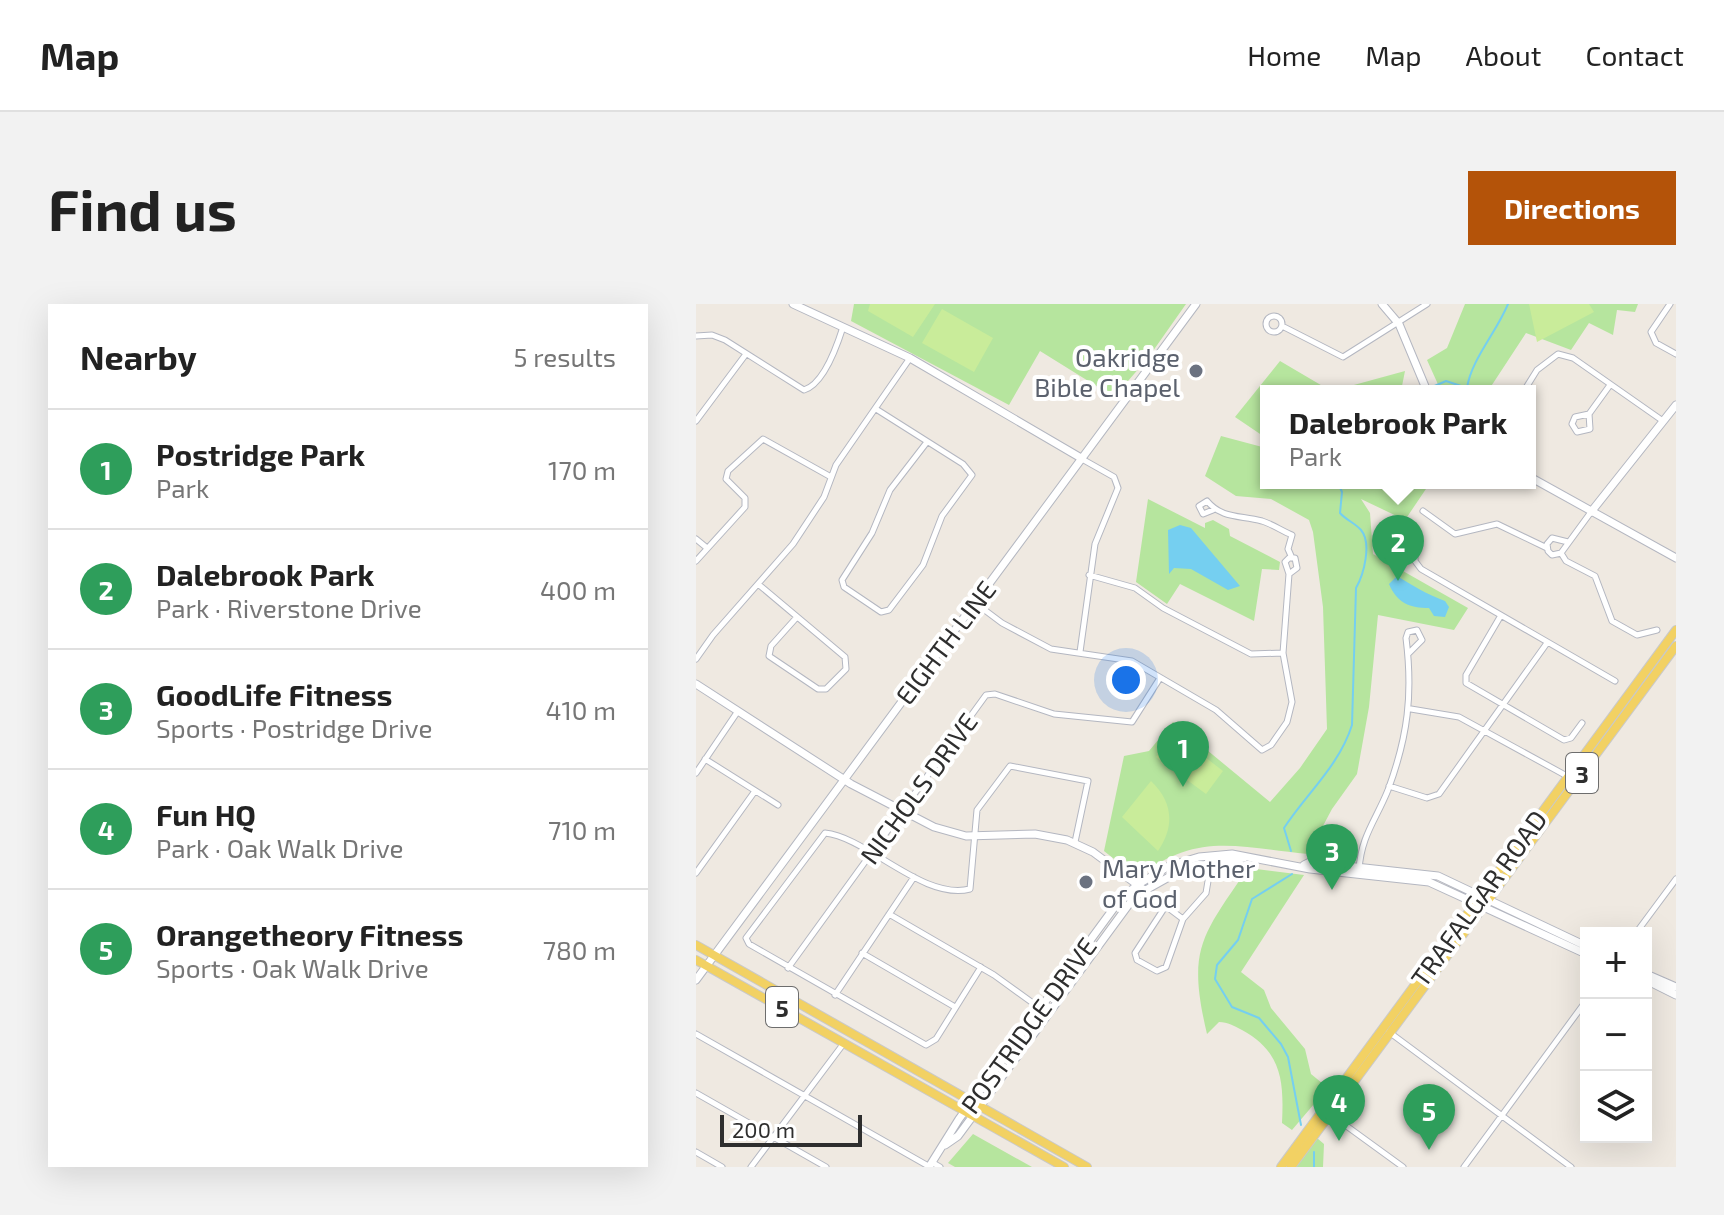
<!DOCTYPE html>
<meta charset="utf-8">
<style>
:root{--surface:#fff;--page:#f2f2f2;--text:#222;--muted:#767676;--line:#e0e0e0;--accent:#b45309}
body{margin:0;font-family:"Exo 2",sans-serif;background:var(--page);color:var(--text)}
.controls{position:absolute;right:24px;bottom:24px;display:grid;overflow:hidden;border-radius:0px;box-shadow:0 8px 32px #0002}
.controls button{width:72px;height:72px;display:grid;place-items:center;padding:0;border:0;border-bottom:2px solid var(--line);background:var(--surface);color:var(--text);font:40px sans-serif}
.scale{position:absolute;left:24px;bottom:20px;width:142px;box-sizing:border-box;padding-left:8px;border:4px solid #2e2e2e;border-top:0;font-size:22px;line-height:28px;white-space:nowrap;color:#2e2e2e;-webkit-text-stroke:6px #fff;paint-order:stroke}
.you{position:absolute;left:430px;top:376px;width:28px;height:28px;margin:-20px;border:6px solid #fff;border-radius:50%;background:#1a73e8;box-shadow:0 0 0 12px #1a73e833}
.badge{display:grid;place-items:center;width:52px;height:52px;border-radius:50%;background:var(--accent);color:#fff;font-size:26px;font-weight:700}
.pin{position:absolute;translate:-50% -66px;filter:drop-shadow(0 2px 4px #0008)}
.pin::after{content:'';position:absolute;top:42px;width:28px;height:24px;background:inherit;clip-path:polygon(0 0,100% 0,50% 100%)}
.popup{position:absolute;left:564px;top:81px;width:276px;height:104px;box-sizing:border-box;display:grid;place-content:center;border-radius:0px;background:var(--surface);filter:drop-shadow(0 2px 6px #0005);font-size:26px;white-space:nowrap;color:var(--muted)}
.popup b{font-size:30px;color:var(--text)}
.popup::after{content:'';position:absolute;left:50%;top:100%;margin-left:-16px;border:16px solid transparent;border-top-color:var(--surface)}
.list{margin:0;padding:0;list-style:none}
h2{display:flex;justify-content:space-between;align-items:center;height:104px;margin:0;padding:0 32px;font-size:34px}
h2 small{font-size:26px;font-weight:400;color:var(--muted)}
.list li{display:grid;grid-template-columns:52px 1fr auto;gap:24px;align-items:center;box-sizing:border-box;height:120px;padding:0 32px;border-top:2px solid var(--line)}
.list b{display:block;font-size:30px;white-space:nowrap}
.list p{margin:0;font-size:26px;white-space:nowrap;color:var(--muted)}
.list em{font-size:26px;font-style:normal;color:var(--muted)}
.icon{flex:none;width:44px;height:44px;fill:none;stroke:currentColor;stroke-width:2;stroke-linecap:round;stroke-linejoin:round}
.map{position:relative;flex:none;width:980px;height:863px;overflow:hidden;border-radius:0px}
header{display:flex;align-items:center;gap:48px;box-sizing:border-box;height:112px;padding:0 40px;background:var(--surface);border-bottom:2px solid var(--line)}
header strong{font-size:38px}
nav{display:flex;gap:44px;margin-inline-start:auto;font-size:28px}
.intro{display:flex;align-items:center;justify-content:space-between;box-sizing:border-box;height:192px;padding:0 48px}
h1{margin:0;font-size:56px}
.button{padding:20px 36px;border-radius:0px;background:var(--accent);color:#fff;font-size:28px;font-weight:700}
main{display:flex;gap:48px;padding:0 48px}
aside{flex:1;background:var(--surface);border-radius:0px;box-shadow:0 8px 32px #0002}
.map>svg:first-child{display:block}
.green{fill:#b6e59e}
.pitch{fill:#c9ec9a}
.water{fill:#75cff0}
.lines{fill:none;stroke-linecap:round;stroke-linejoin:round}
.stream{stroke:#75cff0;stroke-width:2}
.street-casing{stroke:#b4b7c1;stroke-width:7}
.secondary-casing{stroke:#b4b7c1;stroke-width:9}
.primary-casing{stroke:#c9c9c9;stroke-width:10}
.street{stroke:#fff;stroke-width:5}
.secondary{stroke:#fff;stroke-width:7}
.primary{stroke:#f2d163;stroke-width:8}
.worship-dot{fill:#6b7280;stroke:#fff;stroke-width:3}
.labels{text-anchor:middle;dominant-baseline:central;stroke-width:8;stroke-linejoin:round;paint-order:stroke}
.shield{fill:#fff;stroke:#6d6d6d;stroke-width:2}
.shield-label{font-size:24px;font-weight:bold;fill:#2e2e2e}
.worship-label{font-size:26px;fill:#5b616d;stroke:#fff;text-anchor:end}
.street-label{font-size:26px;fill:#2e2e2e;stroke:#fff}
</style>
<header>
<strong>Map</strong>
<nav><a>Home</a><a>Map</a><a>About</a><a>Contact</a></nav>
</header>
<div class="intro"><h1>Find us</h1><a class="button">Directions</a></div>
<main>
<aside>
<h2>Nearby<small>5 results</small></h2>
<ul class="list">
<li><span class="badge" style="background:#2e9e5b">1</span><div><b>Postridge Park</b><p>Park</p></div><em>170 m</em></li>
<li><span class="badge" style="background:#2e9e5b">2</span><div><b>Dalebrook Park</b><p>Park · Riverstone Drive</p></div><em>400 m</em></li>
<li><span class="badge" style="background:#2e9e5b">3</span><div><b>GoodLife Fitness</b><p>Sports · Postridge Drive</p></div><em>410 m</em></li>
<li><span class="badge" style="background:#2e9e5b">4</span><div><b>Fun HQ</b><p>Park · Oak Walk Drive</p></div><em>710 m</em></li>
<li><span class="badge" style="background:#2e9e5b">5</span><div><b>Orangetheory Fitness</b><p>Sports · Oak Walk Drive</p></div><em>780 m</em></li>
</ul>
</aside>
<div class="map">
<svg width="980" height="863" viewBox="0 0 980 863">
<rect width="100%" height="100%" fill="#efe9e1"/>
<path class="green" d="M158 0H490L452 54 418 93 344 47 313 101 155 17Z
M769 0H942L939 8 921 6 917 31 893 19 875 46 830 29 792 87H745L731 56 751 44Z
M584 57 635 87H570V134L539 113Z
M709 67 705 87H636Z
M525 132 570 144V179H734L709 216 665 195 674 209 677 250 772 304 758 326 682 311 673 403 661 470 636 505 612 550C544 544 500 526 442 574L408 547 428 452 453 447 477 418 574 498 604 464 631 425 627 303 617 228 613 216 575 195 540 192 509 172Z
M452 195 509 224V219L517 216 533 225 534 232 584 258 583 266 566 265 558 317 484 280 471 300 440 278Z
M552 564 608 571 545 668 568 686 575 704 609 745 615 770 626 779 624 793 596 826 586 819C588 777 586 748 546 726 538 722 532 718 523 718L511 730C491 645 505 633 552 564Z
M277 830 336 863H259L252 859Z
M621 834 628 840 627 863H600Z"/>
<path class="pitch" d="M174 0H239L217 33 172 7Z
M833 0H893L898 8 841 38Z
M246 5 297 34 278 68 226 39Z
M478 429 527 467 510 490 460 453Z
M455 477C477 498 479 522 462 547L426 513Z"/>
<path class="water" d="M484 221 495 224 544 282 532 286 495 265 478 264 473 270 472 226Z
M701 272C718 282 730 290 749 297L753 303 749 313 738 312 733 304C714 304 701 299 693 280Z"/>
<g class="lines">
<path class="stream" d="M734 84 750 77 771 84C775 56 800 29 812 0
M595 547 588 524C611 489 643 462 656 421L660 284C668 270 676 239 665 226 659 219 650 216 644 209L646 188 642 179
M596 570 556 595 542 636 521 661 519 675 536 703 563 714 585 740 592 753 605 821
M618 848V863"/>
<defs>
<path id="street" d="M974 0 955 28 960 39 980 50
M570 20a8 8 0 1 1 16 0a8 8 0 1 1-16 0Z
M588 23 647 53 731 0
M0 32 16 31 29 36 108 86C128 80 141 42 147 23
M828 87 841 66 862 50 877 54 967 117
M180 105 267 160 276 171 246 212 227 261 193 306 185 308 148 283 146 276 176 229 194 186 231 138
M893 110 894 125 881 128 876 120 879 113 893 110 914 81
M0 117 50 50
M517 206 507 210 503 202 511 197C526 215 544 211 566 217 576 220 586 227 596 231L592 245 596 254
M727 207 759 230 801 220 851 244
M0 235 11 244
M872 238 856 234 851 240 852 247 856 251 865 249 895 208
M719 245V257L725 265 919 377
M865 249 870 257 899 272 916 317 941 331 961 326
M0 257 49 203V194L30 175 32 167 67 135 135 173
M393 271 439 284 467 304 555 350 587 349
M62 280 149 353 150 365 130 385H122L73 352 75 342 101 313
M278 298 306 319 355 345 436 357 520 406 566 446 575 441 591 418 596 398 587 349 593 270 589 258 593 254H599L601 264 593 270
M804 313 770 371V379L868 436 875 434 886 419
M384 348 399 240 422 184 418 173 386 155
M0 355 17 331 97 240 128 193 140 161 214 54
M715 405 763 413 880 477
M9 455 82 501
M0 469 42 407
M693 482 731 494 743 490 851 339
M663 566C665 532 680 516 692 486 712 432 717 390 710 334L712 328 721 326 726 336 712 350
M0 569 59 487
M447 585 487 615
M469 603 439 649 441 656 461 667 470 663 487 615 510 589 515 559
M193 610 298 671 352 710
M940 629 980 575
M166 649 259 703
M285 663 240 735 230 741 53 640 50 634 129 529C171 533 227 597 274 585L281 506 314 462 392 477 379 538
M92 664 290 391 299 390 358 410 436 418 464 374
M139 691 218 573
M693 728 875 863
M0 730 234 863
M0 789 130 863
M634 810 707 863
M0 848 26 863
M237 859 244 863
M55 863 148 739
M768 863 890 697"/>
<path id="secondary" d="M97 0 214 54 385 154
M686 0 703 20 731 87
M834 173 980 254
M895 208 980 101
M0 380 155 480 238 523 270 532 339 530 371 536 397 548 447 585
M608 561 614 558 742 572 890 642
M950 670 980 683
M0 676 500 0
M950 676 980 691
M320 754 439 592 489 564 548 554
M249 841 262 832 319 755
M233 863 263 815 423 597 441 581 473 562 503 553 536 550 614 565 733 578 890 650"/>
<path id="primary" d="M0 641 391 863
M0 656 368 863
M585 863 980 326
M595 863 980 342"/>
</defs>
<use href="#street" class="street-casing"/>
<use href="#secondary" class="secondary-casing"/>
<use href="#primary" class="primary-casing"/>
<use href="#street" class="street"/>
<use href="#secondary" class="secondary"/>
<use href="#primary" class="primary"/>
</g>
<g class="worship-dot">
<circle cx="500" cy="67" r="8"/>
<circle cx="390" cy="578" r="8"/>
</g>
<g class="labels">
<g class="shield">
<rect x="870" y="449" width="32" height="40" rx="6"/>
<rect x="70" y="683" width="32" height="40" rx="6"/>
</g>
<g class="shield-label">
<text x="886" y="469">3</text>
<text x="86" y="703">5</text>
</g>
<g class="worship-label">
<text x="484" y="52">Oakridge<tspan x="484" dy="30">Bible Chapel</tspan></text>
<text x="406" y="563" text-anchor="start">Mary Mother<tspan x="406" dy="30">of God</tspan></text>
</g>
<g class="street-label">
<text transform="translate(249 338) rotate(-53)">EIGHTH LINE</text>
<text transform="translate(222 484) rotate(-54)">NICHOLS DRIVE</text>
<text transform="translate(782 594) rotate(-54)">TRAFALGAR ROAD</text>
<text transform="translate(332 721) rotate(-54)">POSTRIDGE DRIVE</text>
</g>
</g>
</svg>
<div class="controls">
<button>+</button>
<button>−</button>
<button><svg class="icon" aria-label="layers" viewBox="0 0 24 24"><path d="M12 4l9 5-9 5-9-5zM3 14l9 5 9-5"/></svg></button>
</div>
<div class="scale">200 m</div>
<div class="you"></div>
<div class="pin badge" style="left:487px;top:483px;background:#2e9e5b">1</div>
<div class="pin badge" style="left:702px;top:277px;background:#2e9e5b">2</div>
<div class="popup"><b>Dalebrook Park</b>Park</div>
<div class="pin badge" style="left:636px;top:586px;background:#2e9e5b">3</div>
<div class="pin badge" style="left:643px;top:837px;background:#2e9e5b">4</div>
<div class="pin badge" style="left:733px;top:846px;background:#2e9e5b">5</div>
</div>
</main>
